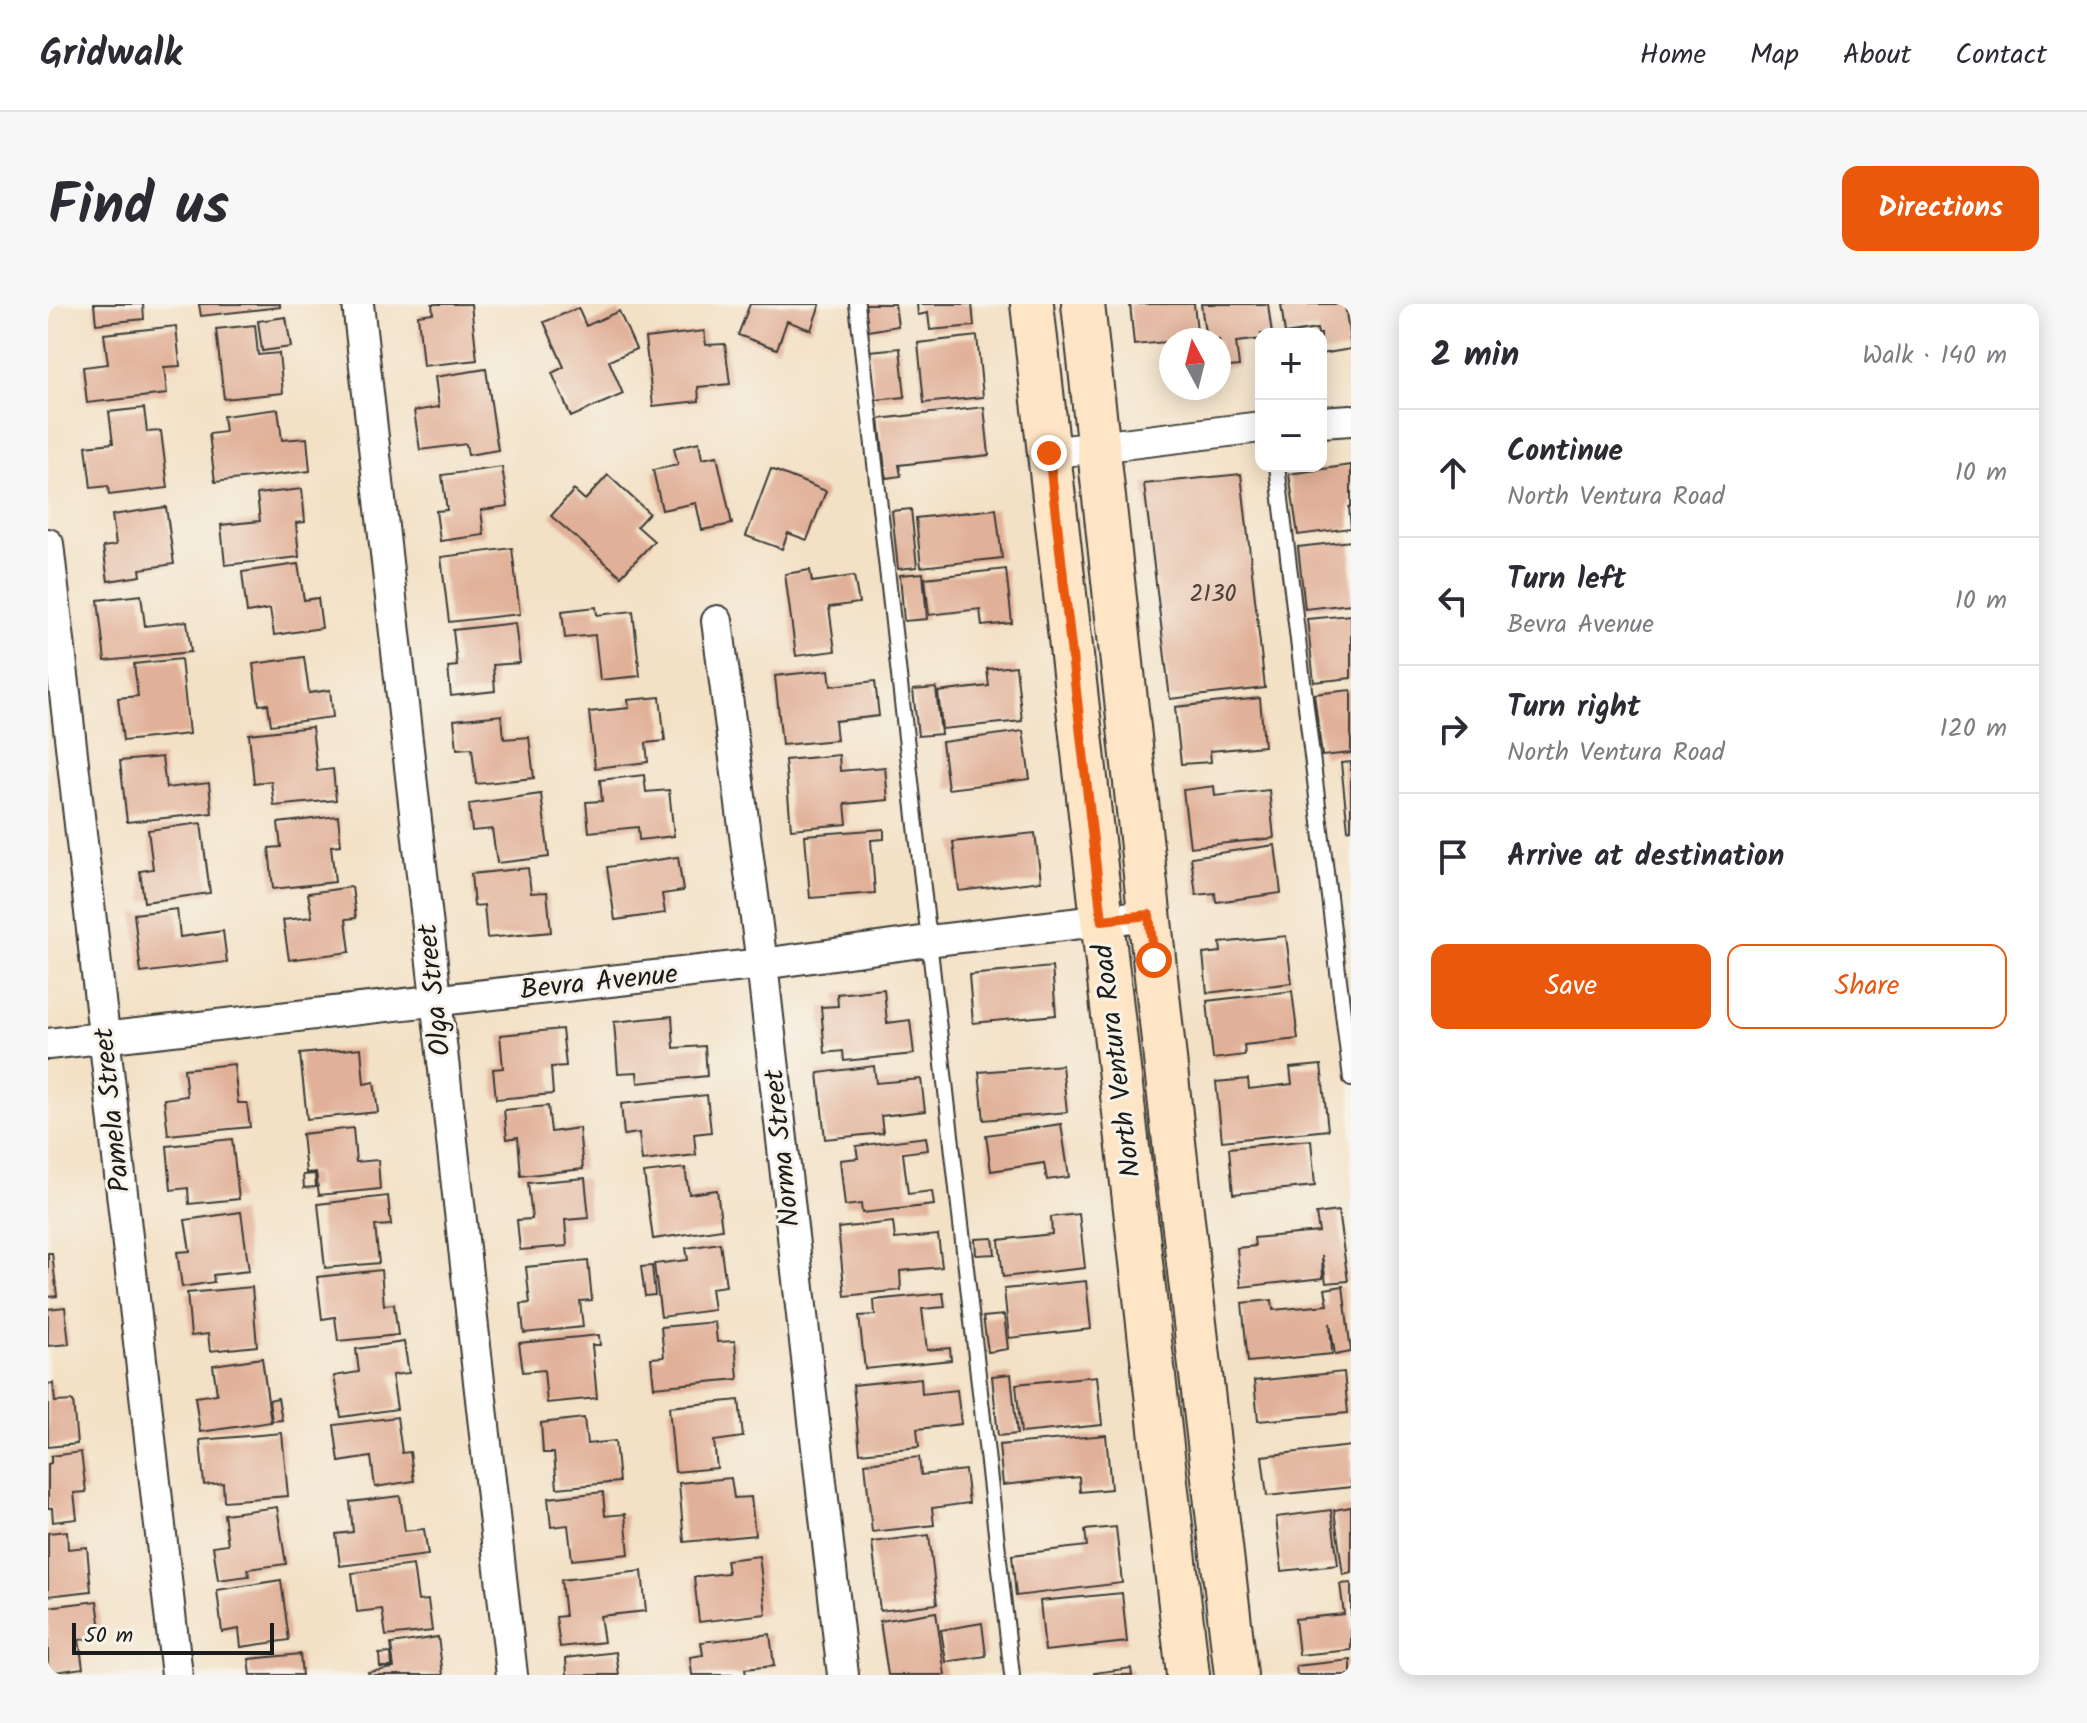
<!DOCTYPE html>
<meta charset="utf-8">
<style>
:root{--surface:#fff;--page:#f7f7f7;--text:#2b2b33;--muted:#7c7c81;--line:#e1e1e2;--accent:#ea580c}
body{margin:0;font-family:Kalam,sans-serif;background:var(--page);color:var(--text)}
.controls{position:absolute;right:24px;top:24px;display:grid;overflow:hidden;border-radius:16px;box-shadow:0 4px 20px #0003}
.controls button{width:72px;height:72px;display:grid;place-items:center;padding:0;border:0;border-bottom:2px solid var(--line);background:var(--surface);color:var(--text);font:40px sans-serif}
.compass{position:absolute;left:1111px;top:24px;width:72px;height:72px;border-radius:50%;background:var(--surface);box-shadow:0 4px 20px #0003;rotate:353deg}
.scale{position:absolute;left:24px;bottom:20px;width:202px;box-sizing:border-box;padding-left:8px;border:4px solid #1c1c1c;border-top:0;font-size:22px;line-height:28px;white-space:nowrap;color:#1c1c1c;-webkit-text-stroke:6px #f7f3e8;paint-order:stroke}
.stop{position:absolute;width:24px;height:24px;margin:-18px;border:6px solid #ea580c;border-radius:50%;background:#fff}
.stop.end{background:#ea580c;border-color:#fff;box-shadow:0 2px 8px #0008}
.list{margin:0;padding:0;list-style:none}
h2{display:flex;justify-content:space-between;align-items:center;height:104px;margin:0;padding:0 32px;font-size:34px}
h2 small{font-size:26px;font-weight:400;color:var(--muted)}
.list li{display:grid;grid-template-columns:52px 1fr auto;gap:24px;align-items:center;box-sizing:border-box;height:128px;padding:0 32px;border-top:2px solid var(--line)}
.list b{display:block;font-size:30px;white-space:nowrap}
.list p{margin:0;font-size:26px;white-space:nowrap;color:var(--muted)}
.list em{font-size:26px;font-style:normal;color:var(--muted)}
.actions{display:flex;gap:16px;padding:24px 32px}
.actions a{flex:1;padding:18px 0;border:2px solid var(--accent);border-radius:16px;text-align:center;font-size:28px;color:var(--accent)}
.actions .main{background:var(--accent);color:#fff}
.icon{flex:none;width:44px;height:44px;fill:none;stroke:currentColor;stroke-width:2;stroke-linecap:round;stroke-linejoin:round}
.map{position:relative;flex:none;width:1303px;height:1371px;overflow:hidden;border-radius:16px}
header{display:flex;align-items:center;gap:48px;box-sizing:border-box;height:112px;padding:0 40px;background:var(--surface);border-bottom:2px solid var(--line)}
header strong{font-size:38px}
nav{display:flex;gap:44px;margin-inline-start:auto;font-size:28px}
.intro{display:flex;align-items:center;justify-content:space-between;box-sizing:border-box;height:192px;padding:0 48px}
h1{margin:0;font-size:56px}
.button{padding:20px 36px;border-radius:16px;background:var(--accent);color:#fff;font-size:28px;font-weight:700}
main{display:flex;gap:48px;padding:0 48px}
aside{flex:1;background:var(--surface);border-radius:16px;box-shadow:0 4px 20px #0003}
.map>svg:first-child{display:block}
.building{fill:#e1b098}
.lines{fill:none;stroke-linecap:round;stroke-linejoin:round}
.lane-casing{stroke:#3c3a36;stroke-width:18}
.street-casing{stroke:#3c3a36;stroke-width:34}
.secondary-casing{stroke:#3c3a36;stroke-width:46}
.lane{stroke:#fff;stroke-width:14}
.street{stroke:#fff;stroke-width:30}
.secondary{stroke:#fee5c5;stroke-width:42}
.route{stroke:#ea580c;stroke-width:10}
.labels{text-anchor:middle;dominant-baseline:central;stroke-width:6;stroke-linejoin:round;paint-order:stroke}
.number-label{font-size:24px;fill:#4d413b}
.street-label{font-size:28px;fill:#1c1c1c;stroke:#f7f3e8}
</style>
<header>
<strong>Gridwalk</strong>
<nav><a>Home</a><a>Map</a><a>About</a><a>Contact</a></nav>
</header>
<div class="intro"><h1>Find us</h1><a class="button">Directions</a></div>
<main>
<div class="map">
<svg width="1303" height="1371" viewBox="0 0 1303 1371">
<rect width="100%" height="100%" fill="#f7f3e8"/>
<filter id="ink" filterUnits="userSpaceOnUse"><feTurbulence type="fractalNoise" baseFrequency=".0125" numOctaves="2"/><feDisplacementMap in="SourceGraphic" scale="16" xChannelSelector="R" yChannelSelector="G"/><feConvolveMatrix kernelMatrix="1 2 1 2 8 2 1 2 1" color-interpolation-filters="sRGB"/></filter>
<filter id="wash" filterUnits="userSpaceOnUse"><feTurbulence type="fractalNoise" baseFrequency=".006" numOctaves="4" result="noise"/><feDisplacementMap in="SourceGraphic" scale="32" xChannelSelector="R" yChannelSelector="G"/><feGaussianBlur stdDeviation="1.8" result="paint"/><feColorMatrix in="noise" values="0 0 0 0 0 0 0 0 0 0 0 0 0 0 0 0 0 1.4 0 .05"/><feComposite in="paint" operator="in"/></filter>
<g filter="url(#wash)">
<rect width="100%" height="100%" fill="#f3e1c6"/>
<g id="blocks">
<path class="building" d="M46 0H95L96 15 48 20Z
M151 0H232V3L153 12Z
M384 0H423L429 56 375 62 370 11 385 9Z
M702 0H772L763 26 739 17 729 45 690 31Z
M817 0H847L850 22 820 27Z
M869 0H924L926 22 882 26 880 9 870 11Z
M1082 0H1146L1150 36H1123V66H1121L1118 38 1086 41Z
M1153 0H1220L1224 30H1213V35L1188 38 1191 62 1171 64V36H1158Z
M1233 0H1297L1303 45 1273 50V30H1270L1269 25 1237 30Z
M530 4 538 22 571 7 588 45 561 57 575 90 523 113 504 69 516 63 496 18Z
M238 13 243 43 214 47 210 17Z
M207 21 210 51 231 49 235 89 176 95 168 25Z
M128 22 132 62 116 63 119 90 39 99 35 63 60 60 56 30Z
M656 27 658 41 677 40 682 80 650 83 651 97 605 102 597 34Z
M929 32 935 93 876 99 870 39Z
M852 44 857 93 827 96 822 47Z
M438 65 450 146 420 151 418 140 372 146 366 107 391 103 387 73Z
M936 103 941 151 851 161 853 172 838 174 831 115Z
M96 104 99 128 113 127 120 184 61 191 60 182 43 184 38 142 65 139 61 108Z
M230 105 234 136 259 134 262 167 167 178 161 130 177 128 175 112Z
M651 138 654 155 669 152 684 220 654 226 648 199 614 206 605 166 630 161 626 144Z
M1303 161V202L1301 203 1303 224 1250 231 1241 170Z
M454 163 460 202 433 206 436 231 392 237 388 207 399 206 394 171Z
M723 165 778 187 759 236 740 229 734 245 698 232Z
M1193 170 1217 384 1122 395 1096 180Z
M560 171 601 209 589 222 606 237 573 272 503 212 526 186 537 196Z
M254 185 257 218 248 219 251 253 177 261 173 221 212 217 209 190Z
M118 203 126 260 92 265 93 272 60 277 55 243 68 241 64 211Z
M863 205 869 263 850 265 844 207Z
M948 205 954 254 873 263 868 214Z
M1303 237V300L1257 305 1250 243Z
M464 244 472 310 401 318 393 253Z
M250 260 256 296 270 294 274 324 226 331 222 305 199 309 194 268Z
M958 265 964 319 934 322 932 305 881 311 877 274Z
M762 266 764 278 806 272 811 299 781 303 787 347 748 352 737 270Z
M875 269 879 315 856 317 852 271Z
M93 291 97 322 139 317 143 348 57 357 50 296Z
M548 303 549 311 585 307 592 372 552 376 547 331 517 334 514 307Z
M1303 311V374L1266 378 1259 315Z
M467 319 472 359 445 361 447 387 403 392 400 363 409 362 405 326Z
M256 353 261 389 282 386 285 413 223 421 220 400 211 401 205 360Z
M133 355 141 430 75 437 70 394 90 392 86 360Z
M968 362 974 417 894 425 890 388 941 382 939 365Z
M781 366 783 382 827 377 831 412 787 417 789 436 734 441 727 372Z
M888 384 893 430 870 432 865 386Z
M1303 386V449L1274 452 1266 390Z
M612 393 617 437 598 439 600 458 547 464 541 408 581 404 580 396Z
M1212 394 1216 442 1162 447 1163 458 1133 460 1127 403Z
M454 411 456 435 481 433 486 474 428 480 424 444 409 445 406 416Z
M264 423 269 467 285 465 288 496 226 502 223 477 206 479 201 430Z
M975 427 982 475 900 485 894 438Z
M791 451 792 467 837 463 840 496 797 500 799 520 743 525 737 456Z
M114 453 118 484 161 479 164 509 79 518 72 457Z
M1303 458V525L1300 526 1293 459Z
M596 471 598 488 621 486 626 532 591 536 590 523 541 528 538 498 554 497 552 476Z
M1166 482 1167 492 1221 486 1226 534 1142 543 1135 486Z
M493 490 501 553 449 559 444 525 424 527 421 500Z
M290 512 293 541 283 542 287 578 225 585 221 544 233 543 230 519Z
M153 519 162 589 96 598 92 567 105 565 100 526Z
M836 525V535L823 536 827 589 762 594 757 531Z
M987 529 993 577 911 587 905 538Z
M1227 541 1233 589 1168 598 1167 589 1148 591 1143 553Z
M630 553 635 587 614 590 617 609 567 616 559 563Z
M480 564 483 589 499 588 503 628 439 634 436 601 426 602 423 570Z
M304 583 308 614 298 615 302 648 241 656 235 616 264 613 260 589Z
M129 605 132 633 175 627 179 658 93 669 86 610Z
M1238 632 1244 679 1159 689 1155 650 1173 648 1172 639Z
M1004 663 1008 711 925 719 921 671Z
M836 685 839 719 862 716 866 750 796 757 795 747 777 749 773 703 790 702 789 690Z
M1244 687 1250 735 1196 741 1197 751 1165 755 1159 697Z
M624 712 626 744 657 742 659 772 590 779 589 768 570 769 566 718Z
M514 725 518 762 503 763 505 790 448 795 445 765 455 764 452 731Z
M313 744 316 780 326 778 330 808 259 815 252 750Z
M186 760 190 799H199L202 823 120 831 116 795 139 792 136 765Z
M1014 761 1019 808 936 816 931 768Z
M1273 761 1280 826 1174 837 1168 778 1200 775 1201 785 1244 780 1242 764Z
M826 762 828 779 873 775 877 807 833 812 835 829 777 835 770 769Z
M659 791 663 828 646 830 648 851 594 857 591 829 576 831 573 800Z
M500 802 503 828 531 824 535 865 473 872 470 833 459 835 456 806Z
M1013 820 1021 873 999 876 996 859 943 867 938 831Z
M305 824 308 858 330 856 332 885 271 891 268 868 258 869 254 830Z
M878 833 880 846 855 849 860 890 884 887 886 901 814 909 813 900 797 902 792 856 810 854 808 842Z
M184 835 191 895 141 900 140 884 123 886 119 842Z
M1263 836 1267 882 1185 890 1181 844Z
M637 864 641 890 669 886 674 925 605 935 596 869Z
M267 870 268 883 256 884 255 871Z
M537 874 541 914 517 916 519 942 472 946 469 916 484 915 480 879Z
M340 892 343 921 327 922 331 959 277 964 270 900Z
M1290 907 1300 977 1278 979 1274 951 1275 974 1193 983 1189 944 1207 942 1206 934 1271 928 1268 910Z
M193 908 201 967 165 971 166 978 134 983 129 948 142 947 137 916Z
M1031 910 1037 964 955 973 951 936 1004 930 1003 913Z
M845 918 847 935 890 931 894 963 852 967 853 986 797 992 790 924Z
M945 934 947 950 928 951 927 935Z
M672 939 678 982 663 984 666 1006 613 1013 606 960 640 956 638 944Z
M0 949H4L9 992 0 993Z
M540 957 544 996 532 997 535 1023 476 1029 473 1000 482 999 478 963Z
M604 962 607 991 597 992 593 963Z
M333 966 336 1001 346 1000 350 1031 290 1037 287 1013 274 1015 269 973Z
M1038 977 1043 1025 961 1034 956 985Z
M1295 982 1303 1048 1287 1051 1282 1019 1284 1050 1200 1058 1194 999 1224 996 1225 1006 1280 1001 1277 985Z
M204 983 209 1042 162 1047 160 1030 143 1032 139 989Z
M895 989 897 1003 874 1005 879 1046 902 1044 903 1056 817 1065 811 1012 827 1011 826 996Z
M17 1003 21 1040 0 1042V1005Z
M956 1011 960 1045 940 1048 935 1013Z
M667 1018 669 1038 687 1037 690 1075 606 1083 603 1054 616 1053 613 1023Z
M551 1031 552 1041H544L549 1094 499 1099 496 1066 475 1068 471 1039Z
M356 1038 361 1069 344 1071 349 1105 293 1113 286 1072 311 1068 308 1045Z
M214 1054 223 1118 152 1128 147 1093 169 1090 165 1061Z
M1296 1068 1300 1109 1210 1117 1206 1077Z
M963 1070 969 1130 950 1132 944 1072Z
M1049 1072 1054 1121 973 1129 968 1080Z
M873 1074 874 1090 909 1086 913 1120 869 1125 871 1143 812 1149 805 1081Z
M5 1079 7 1098 25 1097 29 1140 0 1143V1080Z
M230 1094 234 1116 224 1117 221 1096Z
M691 1096 695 1133 666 1137 669 1164 627 1168 621 1103Z
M349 1113 354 1149 362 1148 366 1177 327 1183 323 1153 291 1158 286 1121Z
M536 1114 539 1140 567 1137 571 1178 509 1184 506 1149H495L493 1119Z
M234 1129 240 1192 176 1197 175 1179 156 1181 152 1136Z
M1058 1131 1063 1185 1032 1188 1031 1173 955 1181 951 1141Z
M1303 1142V1183L1219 1192 1214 1152Z
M33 1148 38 1188 26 1189 29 1215 5 1218 4 1204H0V1160L3 1159V1152Z
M871 1153 873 1171 917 1166 921 1199 884 1204 886 1221 824 1228 817 1159Z
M683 1174 686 1194 703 1193 707 1231 636 1238 631 1179Z
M555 1188 557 1212 577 1210 581 1250 524 1256 520 1221 503 1223 500 1194Z
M352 1192 357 1227 376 1225 380 1251 292 1262 288 1230 305 1228 302 1198Z
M229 1203 238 1260 200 1265 201 1272 170 1276 165 1242 180 1240 176 1210Z
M1303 1203V1269L1295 1271 1286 1206Z
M1283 1206 1290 1261 1234 1267 1228 1213Z
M1068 1223 1074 1279 968 1292 964 1251 1039 1242 1037 1226Z
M19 1227 20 1245 39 1243 43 1287 0 1292V1229Z
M881 1231 889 1300 832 1307 824 1238Z
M711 1252 718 1310 651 1318 646 1273 680 1269 678 1256Z
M365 1261 370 1297 380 1296 384 1327 338 1332 334 1305 309 1308 304 1269Z
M594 1267 598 1307 552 1312 556 1338 512 1343 508 1313 517 1312 513 1276Z
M233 1276 241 1336 193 1343 191 1325 174 1328 169 1286Z
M1303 1279V1346L1251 1351 1247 1315 1296 1310 1292 1280Z
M1074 1289 1079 1338 997 1347 992 1297Z
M49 1297 54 1332 31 1336 35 1364 0 1369V1303Z
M888 1308 897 1371H840L832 1317Z
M934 1319 938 1352 898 1358 893 1326Z
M722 1330 726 1362 697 1365 698 1371H644L642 1353 655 1351 653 1338Z
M390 1333 395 1371H321L320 1368 346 1364 343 1340Z
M568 1348 571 1371H519L518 1354Z
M343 1349 344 1363H332L331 1350Z
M252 1350 254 1371H203L201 1355Z
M1303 1356V1371H1249L1248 1362Z
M1083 1364 1084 1371H1046V1369Z"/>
</g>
</g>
<g filter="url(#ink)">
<use href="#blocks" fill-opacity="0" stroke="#3c3a36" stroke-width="2"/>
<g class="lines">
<defs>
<path id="lane" d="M809 0 964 1371
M1229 162 1303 775"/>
<path id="street" d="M310 0 464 1371
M1273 118 1303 116
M1001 149 1213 123
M0 240 129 1371
M669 317 714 660 795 1371
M0 740 714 660 880 637 1101 611"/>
<path id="secondary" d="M984 0 1140 1371
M1035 0 1127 847 1188 1371"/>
</defs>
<use href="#lane" class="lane-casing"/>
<use href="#street" class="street-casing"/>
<use href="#secondary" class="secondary-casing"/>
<use href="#lane" class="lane"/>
<use href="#street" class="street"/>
<use href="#secondary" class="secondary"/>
</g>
</g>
<g class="lines" filter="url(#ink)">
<path class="route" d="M1001 149 1054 616 1101 611 1106 656"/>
</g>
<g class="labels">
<g class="number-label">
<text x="1165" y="290">2130</text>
</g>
<g class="street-label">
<text transform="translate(551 679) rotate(-6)">Bevra Avenue</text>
<text transform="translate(387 686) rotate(-96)">Olga Street</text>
<text transform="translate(1070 757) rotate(-97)">North Ventura Road</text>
<text transform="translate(65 806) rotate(-96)">Pamela Street</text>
<text transform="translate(735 844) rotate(-96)">Norma Street</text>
</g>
</g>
</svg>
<div class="controls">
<button>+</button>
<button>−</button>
</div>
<svg class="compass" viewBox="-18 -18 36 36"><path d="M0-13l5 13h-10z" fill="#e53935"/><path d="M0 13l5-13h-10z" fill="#7c7c81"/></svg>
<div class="scale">50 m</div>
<div class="stop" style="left:1106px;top:656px"></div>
<div class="stop end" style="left:1001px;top:149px"></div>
</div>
<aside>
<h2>2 min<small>Walk · 140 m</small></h2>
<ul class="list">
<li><svg class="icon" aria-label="ahead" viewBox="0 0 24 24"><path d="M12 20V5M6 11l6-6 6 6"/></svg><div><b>Continue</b><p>North Ventura Road</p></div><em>10 m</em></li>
<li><svg class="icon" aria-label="left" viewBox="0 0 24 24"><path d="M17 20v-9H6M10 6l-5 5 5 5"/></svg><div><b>Turn left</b><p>Bevra Avenue</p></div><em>10 m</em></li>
<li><svg class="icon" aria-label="right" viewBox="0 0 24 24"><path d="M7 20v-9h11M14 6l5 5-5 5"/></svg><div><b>Turn right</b><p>North Ventura Road</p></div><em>120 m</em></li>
<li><svg class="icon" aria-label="arrive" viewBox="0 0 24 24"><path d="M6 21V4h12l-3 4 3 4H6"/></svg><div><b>Arrive at destination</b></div></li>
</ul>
<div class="actions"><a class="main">Save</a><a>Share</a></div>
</aside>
</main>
